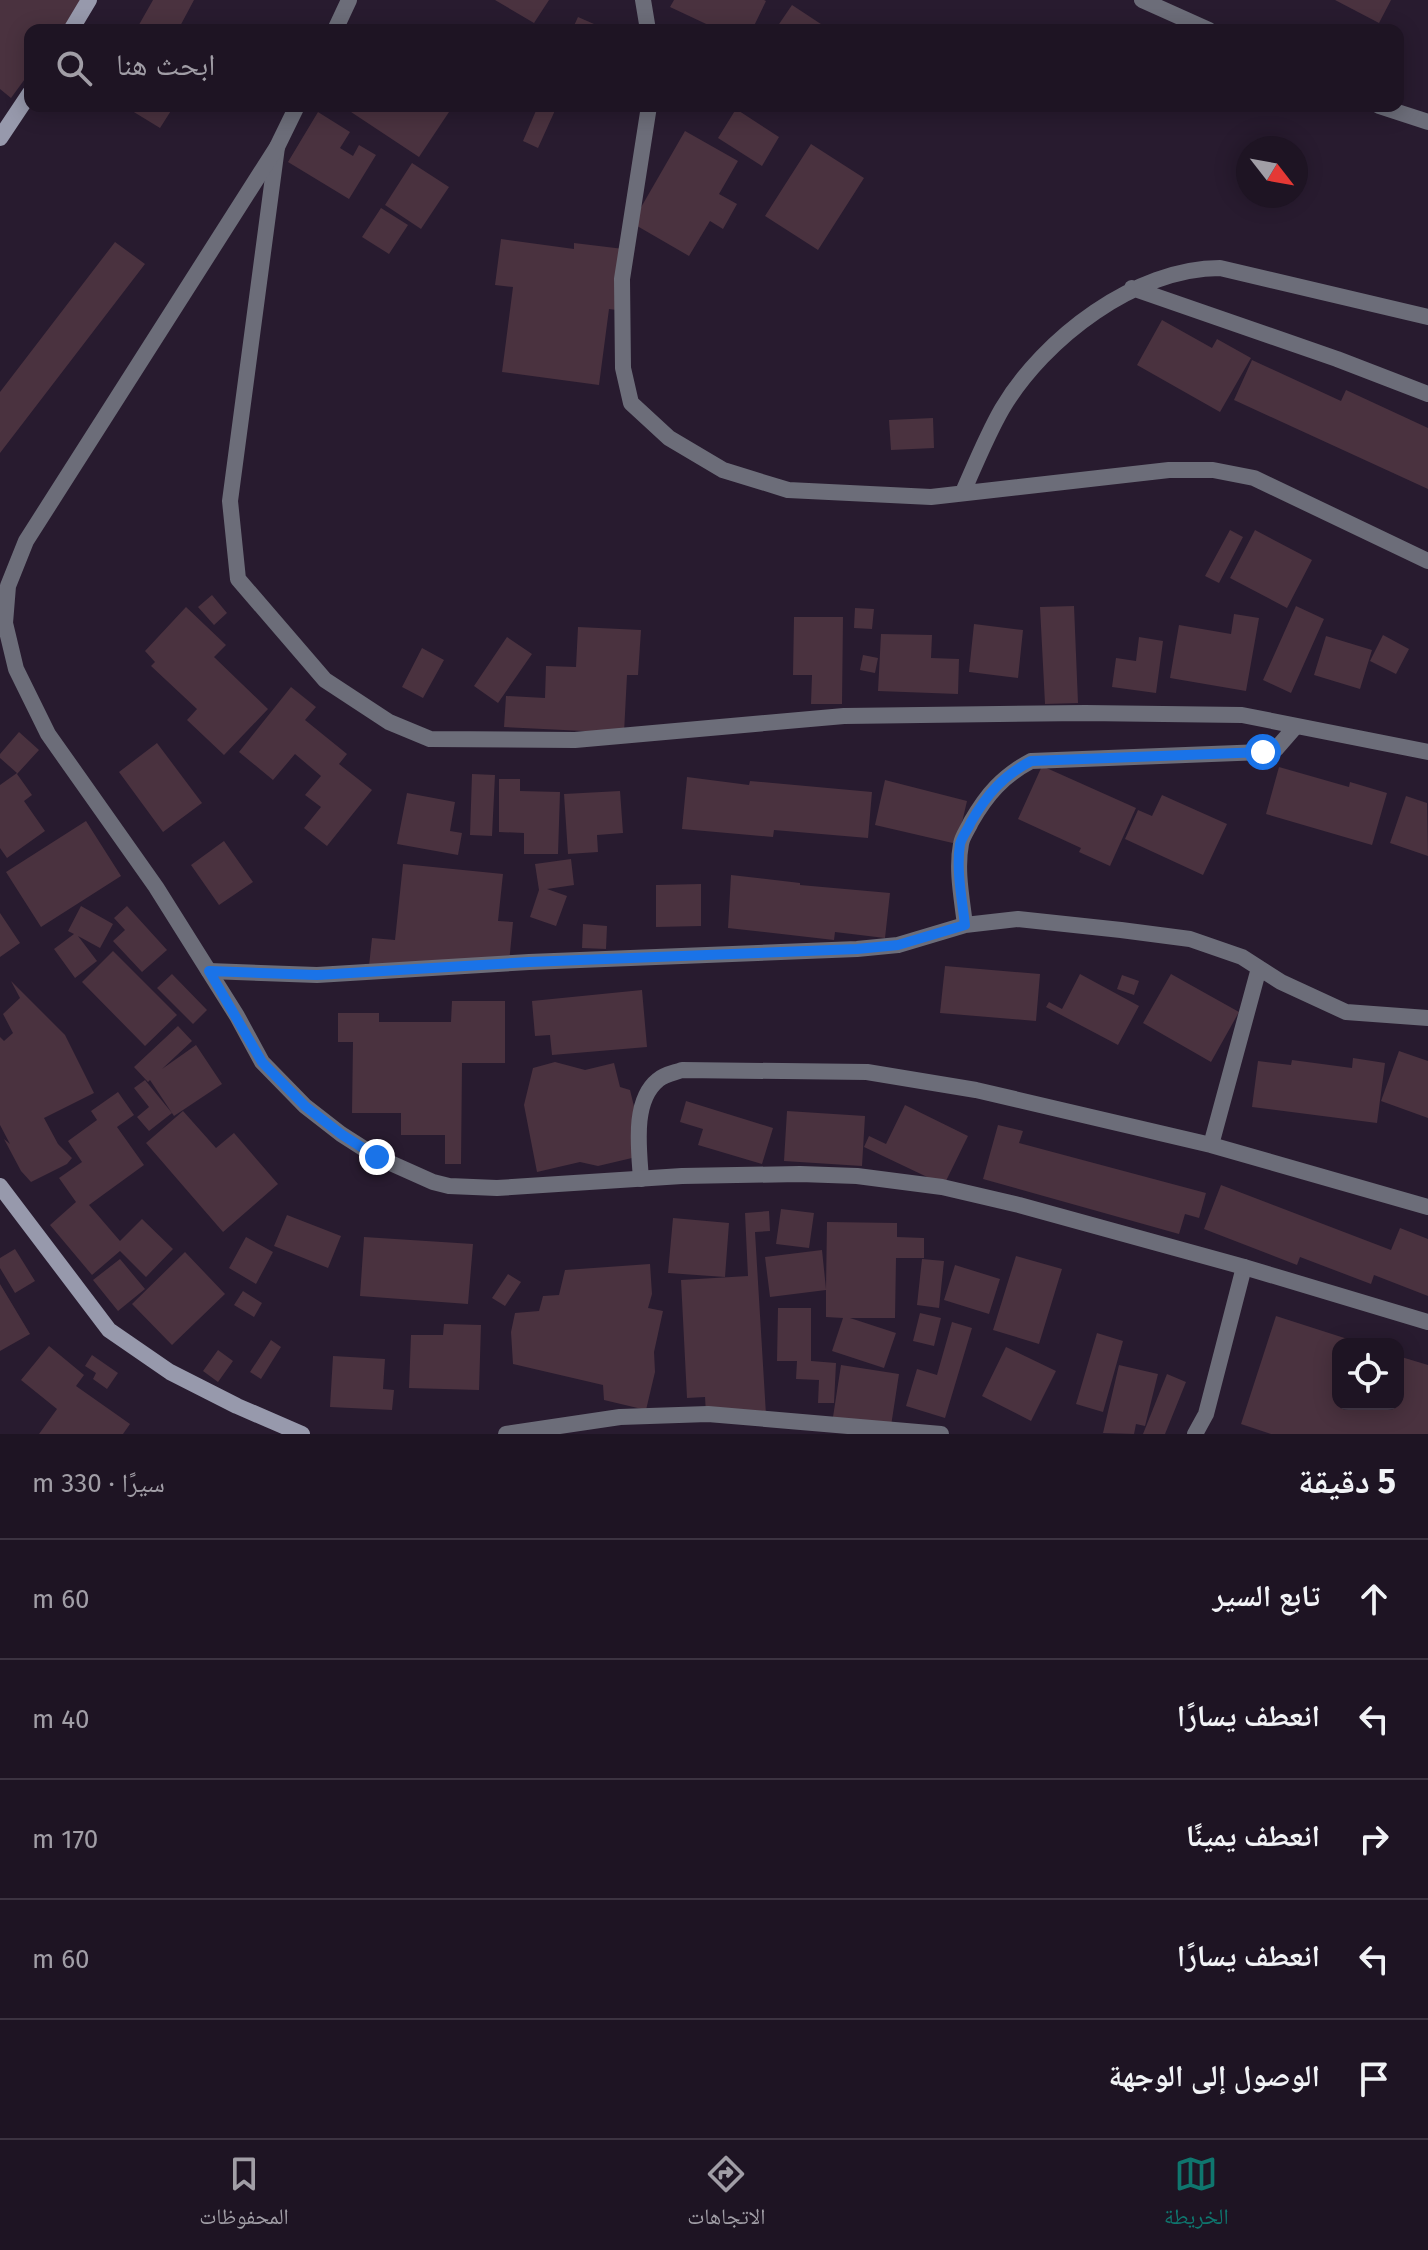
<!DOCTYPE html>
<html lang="ar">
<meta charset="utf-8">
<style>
:root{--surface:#1e1423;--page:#261d2b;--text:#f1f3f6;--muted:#a19ea6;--line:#3c3341;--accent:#0f766e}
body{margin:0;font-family:"Fira Sans","Noto Naskh Arabic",sans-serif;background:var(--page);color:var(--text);direction:rtl}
.controls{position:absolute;right:24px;bottom:24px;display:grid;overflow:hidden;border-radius:16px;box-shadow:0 4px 20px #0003}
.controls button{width:72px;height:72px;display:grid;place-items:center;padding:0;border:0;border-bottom:2px solid var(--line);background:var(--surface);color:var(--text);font:40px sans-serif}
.compass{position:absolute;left:1236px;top:136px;width:72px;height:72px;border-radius:50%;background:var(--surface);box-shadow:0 4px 20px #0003;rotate:121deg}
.stop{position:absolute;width:24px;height:24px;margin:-18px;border:6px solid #1a73e8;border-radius:50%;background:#fff}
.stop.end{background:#1a73e8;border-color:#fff;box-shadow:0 2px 8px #0008}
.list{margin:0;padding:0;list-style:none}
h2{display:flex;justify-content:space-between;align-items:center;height:104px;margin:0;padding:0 32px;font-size:34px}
h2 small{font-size:26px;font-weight:400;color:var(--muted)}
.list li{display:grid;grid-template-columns:52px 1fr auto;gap:24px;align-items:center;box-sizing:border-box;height:120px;padding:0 32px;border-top:2px solid var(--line)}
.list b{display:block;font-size:30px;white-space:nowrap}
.list em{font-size:26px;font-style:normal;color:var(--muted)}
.icon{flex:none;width:44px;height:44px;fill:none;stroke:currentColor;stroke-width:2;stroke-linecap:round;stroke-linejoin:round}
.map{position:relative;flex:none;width:1428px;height:1434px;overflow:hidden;direction:ltr}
.search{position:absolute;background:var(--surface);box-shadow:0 4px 20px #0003;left:24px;right:24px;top:24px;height:88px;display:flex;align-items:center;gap:20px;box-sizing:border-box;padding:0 28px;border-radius:16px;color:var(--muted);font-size:30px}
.sheet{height:704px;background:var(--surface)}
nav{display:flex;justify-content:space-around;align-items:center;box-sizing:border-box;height:112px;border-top:2px solid var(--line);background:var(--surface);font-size:22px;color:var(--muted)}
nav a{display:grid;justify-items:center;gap:4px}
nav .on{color:var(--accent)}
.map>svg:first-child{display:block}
.building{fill:#4a323f}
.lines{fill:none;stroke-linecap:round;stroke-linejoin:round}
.minor{stroke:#6c6d79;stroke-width:16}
.tertiary{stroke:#6c6d79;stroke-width:16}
.secondary{stroke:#9799ac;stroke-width:16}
.route{stroke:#1a73e8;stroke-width:10}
</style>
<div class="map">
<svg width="1428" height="1434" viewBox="0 0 1428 1434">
<rect width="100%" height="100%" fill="#281b2f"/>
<path class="building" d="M0 0H85L62 30H30V72L11 98 0 89Z
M153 0H194L178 30H136Z
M495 0H549L534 23Z
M674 0H764L766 1 752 30H719L670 7Z
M1335 0H1391L1379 23Z
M792 5 830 30H775Z
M578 17 594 24 591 30H572Z
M124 106H174L160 128Z
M351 106H453L419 157 348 110Z
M538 106H557L538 148 523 141Z
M736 109 779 137 762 166 718 138Z
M318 112 350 132 340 148 353 156 359 145 376 155 349 199 288 162Z
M685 131 738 161 719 194 737 204 723 229 710 221 689 256 632 223Z
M811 144 864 178 818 250 765 216Z
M412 163 449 187 421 229 385 205Z
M381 208 408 225 389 254 362 237Z
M501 239 574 249V243L632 250 624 311 609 309 599 385 502 372 513 287 495 285Z
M115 242 145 264 0 453V392Z
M1162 320 1212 348 1217 339 1251 358 1220 412 1137 365Z
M1252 360 1341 401 1346 390 1428 428V489L1234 400Z
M933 418 934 448 891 450 889 420Z
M1230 530 1243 537 1219 583 1205 576Z
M1255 530 1312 560 1287 608 1230 578Z
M212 595 227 613 214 625 198 607Z
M1074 606 1078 703 1045 704 1040 607Z
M1296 606 1324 619 1291 693 1263 680Z
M186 607 226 645 214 657 268 709 224 755 187 720 197 709 151 666 155 662 145 651Z
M855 608 874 609 872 629 854 628Z
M1234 614 1259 618 1246 691 1170 678 1179 625 1231 634Z
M794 617H843L842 704H811L812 675H793Z
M974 624 1023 630 1018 678 969 672Z
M578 627 641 630 638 675H627L624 733 504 727 506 696 545 698 546 666 576 667Z
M881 634 932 635 931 658 959 659 958 694 878 691Z
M1383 635 1409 649 1396 674 1370 661Z
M1326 636 1372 650 1360 689 1314 675Z
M507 637 532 654 498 703 474 686Z
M1139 637 1163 641 1156 693 1112 687 1116 658 1136 661Z
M422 648 444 660 423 698 402 687Z
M863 655 878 658 875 673 860 670Z
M291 687 316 707 305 720 347 754 339 764 372 790 327 846 304 828 321 807 305 795 321 776 295 754 273 780 239 752Z
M19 732 39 750 17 774 32 795 24 801 45 831 7 858 0 848V785L17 773 0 758V754Z
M157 743 202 803 163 832 119 772Z
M1042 766 1136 808 1110 866 1079 852 1081 848 1018 819Z
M1279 767 1349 787 1350 782 1387 793 1372 845 1266 814Z
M472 774 495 775 492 836 470 835Z
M687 777 749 785 750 781 872 792 868 838 774 830 773 837 682 829Z
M499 779H520V791L560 792 558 854H524V833L499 832Z
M885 780 967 801 957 844 875 825Z
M620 791 623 833 597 835 598 852 568 854 564 794Z
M407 793 455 802 450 831 462 833 458 855 397 844Z
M1162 795 1227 824 1203 875 1125 839 1138 810 1152 816Z
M1406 796 1427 803 1428 856 1390 843Z
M86 821 121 876 41 927 6 872Z
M224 841 253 882 219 905 191 865Z
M571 859 574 885 547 889 567 896 556 926 530 917 539 890 535 864Z
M403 864 503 874 498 921 513 922 509 963 369 966 372 938 395 940Z
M731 875 800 883V885L890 893 885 938 835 932 834 940 728 928Z
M701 884V926L656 927V885Z
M81 906 113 924 100 948 78 936 97 961 75 978 54 949 74 934 68 931Z
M127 906 167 950 142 972 113 941 125 930 114 918Z
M0 913 20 943 0 957Z
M583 924 607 926 606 949 582 948Z
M113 951 177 1015 145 1046 82 982Z
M945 966 1040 974 1036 1021 940 1013Z
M172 974 207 1010 193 1024 157 988Z
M1080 974 1139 1006 1118 1045 1046 1007 1049 1002 1062 1009Z
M1171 974 1239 1012 1211 1062 1143 1023Z
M1122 975 1139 981 1134 995 1117 989Z
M11 981 65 1035 94 1093 44 1118 58 1144 72 1158 67 1164 31 1182 21 1171 4 1139 10 1144 0 1125V1037L4 1041 13 1033 3 1014 20 998Z
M642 990 647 1047 552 1055 550 1035 535 1036 532 1001Z
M452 1001H505V1063H462L461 1164H445V1135H401V1113H352L353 1042H338V1013H379V1022H451Z
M178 1026 192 1041 162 1069 196 1045 222 1084 174 1116 150 1080 148 1082 134 1067Z
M1399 1051 1428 1061V1118L1381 1101Z
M1353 1058 1385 1063 1377 1123 1252 1107 1258 1061 1291 1065 1292 1060 1352 1068Z
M555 1062 585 1070 614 1063 620 1087 630 1090 639 1127 632 1158 598 1166 580 1162 537 1172 524 1105 533 1068Z
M145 1080 172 1113 149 1131 137 1117 149 1107 134 1088Z
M118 1092 134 1115 117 1127 144 1165 89 1205 120 1241 142 1219 173 1249 146 1277 120 1251 92 1275 50 1225 76 1202 59 1178 82 1162 68 1141 97 1120 91 1111Z
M686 1101 773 1128 762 1164 698 1145 703 1129 680 1122Z
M905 1105 968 1136 944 1185 864 1147 869 1136 886 1144Z
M183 1111 216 1148 234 1133 278 1184 223 1232 146 1143Z
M787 1111 865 1116 862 1166 784 1161Z
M998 1125 1023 1131 1019 1143 1206 1193 1199 1218 1185 1214 1179 1234 983 1179Z
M1221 1185 1391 1250 1400 1228 1428 1239V1296L1374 1275 1371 1284 1300 1257 1297 1265 1204 1229Z
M781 1209 814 1213 809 1248 776 1244Z
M769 1211 770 1231 755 1232 766 1415 706 1414 705 1397 687 1398 681 1280 748 1276 745 1213Z
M287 1215 341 1236 328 1268 274 1246Z
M673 1218 729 1223 725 1277 668 1273Z
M827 1222 897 1223V1237L924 1238V1258H896L895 1318H850L896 1333 884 1368 832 1351 843 1318 826 1317V1290L770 1297 765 1257 822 1250 826 1289Z
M246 1237 273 1252 256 1284 229 1268Z
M364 1237 473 1244 468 1304 360 1296Z
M15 1249 35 1281 15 1293 0 1268V1258Z
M185 1252 225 1294 172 1345 132 1304Z
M1016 1256 1062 1269 1039 1344 993 1330Z
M120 1259 145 1289 118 1311 93 1280Z
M922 1259 944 1261 939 1308 917 1305Z
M650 1264 652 1294 648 1308 663 1311 654 1352 655 1372 646 1410 604 1400 603 1385 513 1364 511 1332 515 1313 539 1311 543 1296 559 1295 565 1270Z
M955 1265 1000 1279 989 1314 944 1300Z
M508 1274 521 1282 505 1306 492 1298Z
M0 1284 30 1334 0 1351Z
M243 1291 262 1303 254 1317 234 1305Z
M778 1308H811V1361L836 1363 834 1403H818L819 1380 796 1379 797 1361H777Z
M920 1313 941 1318 934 1346 913 1341Z
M1276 1316 1360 1343 1338 1344V1404H1398V1356L1428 1365V1434H1271L1241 1424Z
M952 1322 972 1328 945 1418 906 1406 917 1369 937 1375Z
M444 1324 481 1325 479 1390 409 1388 411 1335H443Z
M1097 1333 1123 1341 1103 1412 1076 1404Z
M271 1340 281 1347 261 1379 250 1372Z
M49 1346 84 1375 76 1386 130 1424 123 1434H39L57 1409 21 1380Z
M1006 1347 1056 1371 1031 1421 982 1396Z
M218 1350 233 1361 218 1382 203 1371Z
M92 1355 118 1373 107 1389 93 1379 96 1373 85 1366Z
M333 1356 385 1359 383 1389 394 1390 392 1410 330 1407Z
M841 1365 899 1374 891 1426 833 1417Z
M1119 1365 1158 1374 1145 1426 1136 1424 1134 1434 1103 1433Z
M1167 1374 1186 1382 1165 1434H1143Z"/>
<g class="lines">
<path class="minor" d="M643 0 648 30
M1142 0 1209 30
M649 106 622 279 623 368 631 403 669 438 723 470 788 490 931 497 1169 470H1213L1254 478 1428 561
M1379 106 1428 122
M277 147 230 501 238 579 325 680 389 722 430 739 575 740 844 716 1085 713 1242 715 1428 752
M1132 288 1337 359 1428 394
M963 492C975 465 987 435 1002 409 1044 338 1136 268 1220 268L1428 317
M965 925C962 899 956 870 961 844 962 837 968 829 971 822 987 794 1003 776 1031 761L1263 752 1276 749 1296 726
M209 971 317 975 529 962 857 949 898 945 965 925 1018 919 1121 930 1190 939 1242 957 1281 982 1346 1012 1428 1018
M1211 1145 1259 968
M641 1179C639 1149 632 1101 658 1080 665 1074 674 1073 682 1070L867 1072 976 1090 1211 1145 1428 1207
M506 1434 620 1417 708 1414 941 1434
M1195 1434 1206 1414 1244 1267"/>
<path class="tertiary" d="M335 30 349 0
M297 106 277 147 26 541 8 586 5 623 16 669 48 734 156 887 237 1016 262 1062 305 1106 341 1134 377 1157 433 1182 449 1186 497 1188 682 1176 800 1174 857 1176 942 1187 1019 1205 1244 1267 1428 1322"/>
<path class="secondary" d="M71 30 89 0
M0 138 30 93
M0 1186 109 1330 170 1372 237 1406 302 1434"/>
</g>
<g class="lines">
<path class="route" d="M377 1157 341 1134 305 1106 262 1062 209 971 317 975 529 962 857 949 898 945 965 925C962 899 956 870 960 844 962 837 968 829 971 822 987 794 1003 776 1031 761L1263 752"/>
</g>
</svg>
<div class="controls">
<button><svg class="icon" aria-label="locate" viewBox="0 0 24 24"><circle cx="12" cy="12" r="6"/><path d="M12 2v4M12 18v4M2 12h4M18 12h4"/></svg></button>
</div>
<svg class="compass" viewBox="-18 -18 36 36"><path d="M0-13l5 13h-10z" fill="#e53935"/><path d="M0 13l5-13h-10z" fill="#a19ea6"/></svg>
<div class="stop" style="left:1263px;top:752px"></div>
<div class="stop end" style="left:377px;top:1157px"></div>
<div class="search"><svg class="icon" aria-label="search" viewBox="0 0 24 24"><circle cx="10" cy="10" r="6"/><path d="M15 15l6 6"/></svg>ابحث هنا</div>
</div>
<section class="sheet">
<h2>5 دقيقة<small>سيرًا · 330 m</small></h2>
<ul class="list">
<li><svg class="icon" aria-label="ahead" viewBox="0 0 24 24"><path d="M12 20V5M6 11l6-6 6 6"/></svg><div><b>تابع السير</b></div><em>60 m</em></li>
<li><svg class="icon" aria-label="left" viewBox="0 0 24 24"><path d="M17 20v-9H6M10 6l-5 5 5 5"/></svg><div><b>انعطف يسارًا</b></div><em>40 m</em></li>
<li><svg class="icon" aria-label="right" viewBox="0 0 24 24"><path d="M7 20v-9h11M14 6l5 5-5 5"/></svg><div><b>انعطف يمينًا</b></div><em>170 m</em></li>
<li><svg class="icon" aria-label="left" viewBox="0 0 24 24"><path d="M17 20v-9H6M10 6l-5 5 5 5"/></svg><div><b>انعطف يسارًا</b></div><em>60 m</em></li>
<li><svg class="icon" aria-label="arrive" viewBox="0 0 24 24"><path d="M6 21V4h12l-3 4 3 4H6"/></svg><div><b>الوصول إلى الوجهة</b></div></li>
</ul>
</section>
<nav>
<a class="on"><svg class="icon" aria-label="map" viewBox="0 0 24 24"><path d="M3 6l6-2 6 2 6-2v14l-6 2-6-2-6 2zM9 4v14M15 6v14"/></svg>الخريطة</a>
<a><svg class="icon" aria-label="directions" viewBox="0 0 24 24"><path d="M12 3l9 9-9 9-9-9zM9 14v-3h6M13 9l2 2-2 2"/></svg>الاتجاهات</a>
<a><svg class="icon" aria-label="saved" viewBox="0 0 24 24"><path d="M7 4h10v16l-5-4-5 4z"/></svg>المحفوظات</a>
</nav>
